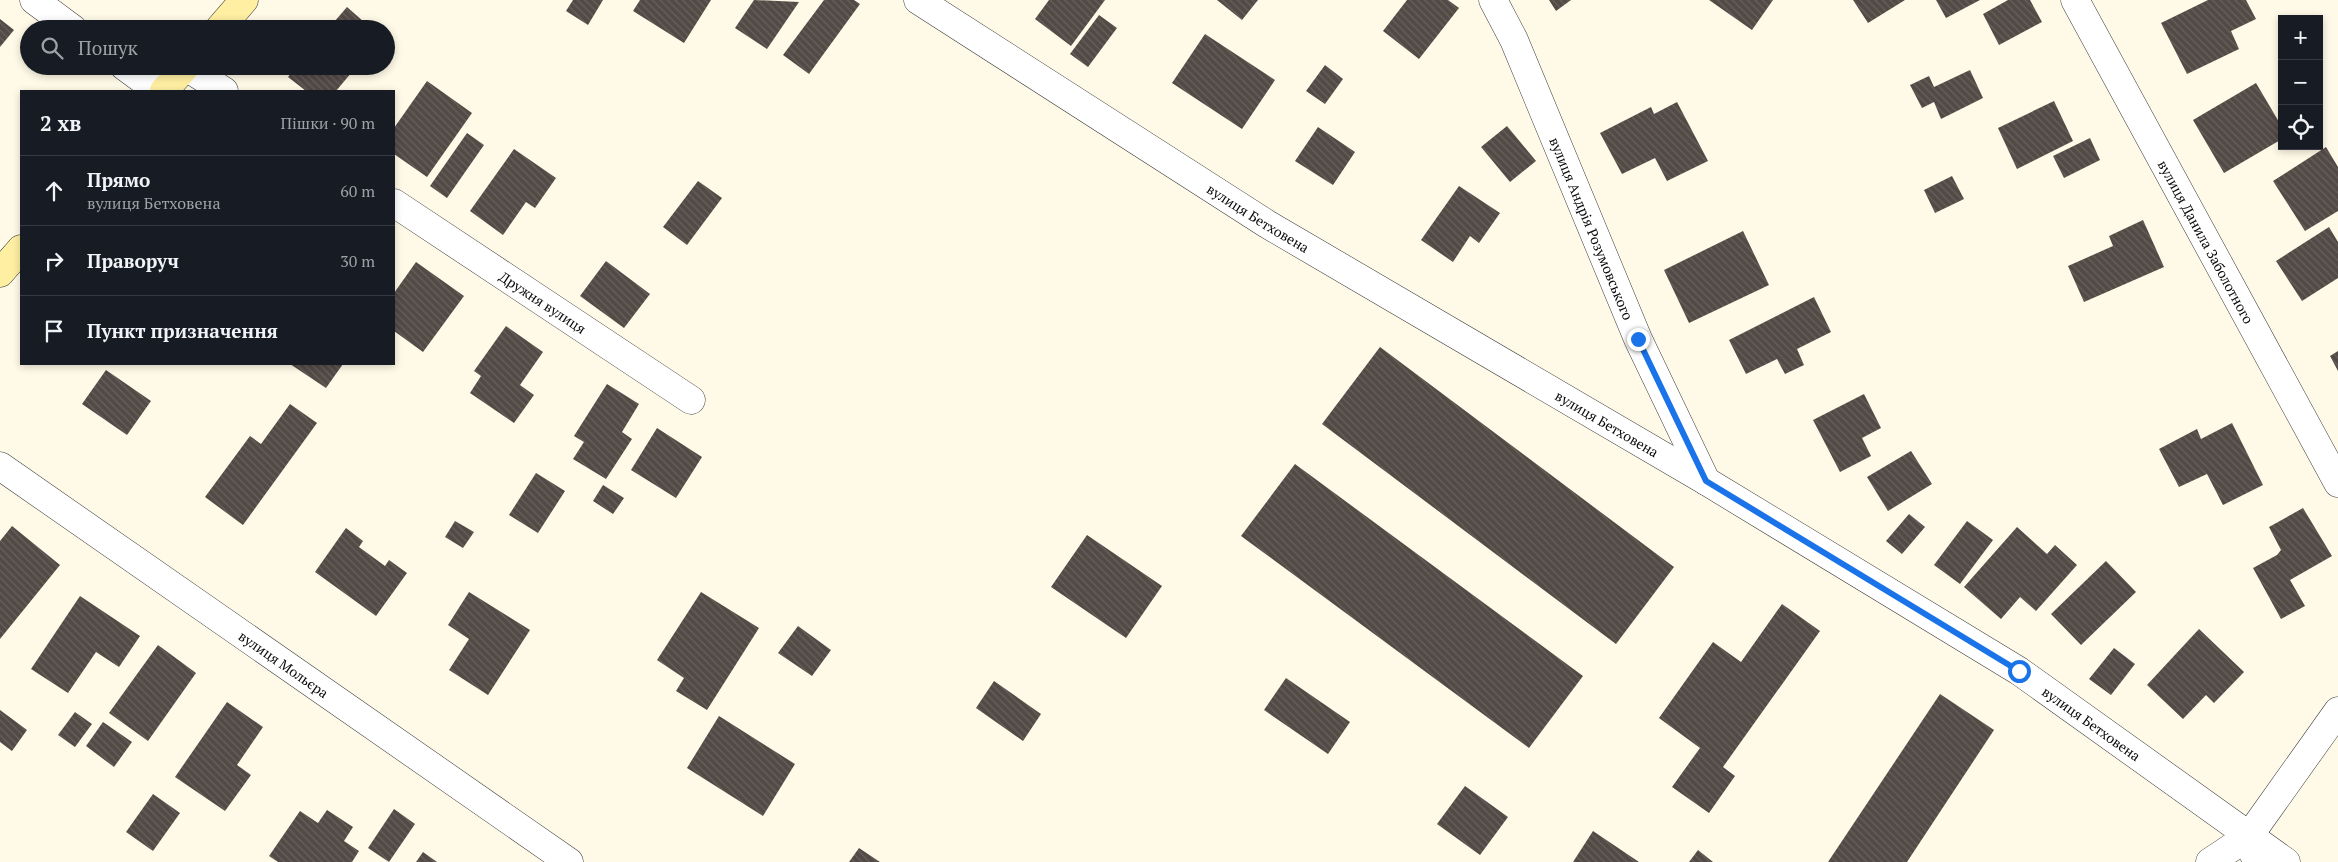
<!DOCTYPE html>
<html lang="uk">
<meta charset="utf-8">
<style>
:root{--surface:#171b24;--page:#20242c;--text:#f1f3f6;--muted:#9ea1a6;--line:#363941}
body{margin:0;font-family:"PT Serif",serif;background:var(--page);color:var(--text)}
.controls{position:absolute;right:15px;top:15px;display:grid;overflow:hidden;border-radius:0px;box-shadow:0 2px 8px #0003}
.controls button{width:45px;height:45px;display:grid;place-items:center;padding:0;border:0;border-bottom:1px solid var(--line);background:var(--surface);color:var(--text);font:25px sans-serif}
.stop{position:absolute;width:15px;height:15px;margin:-11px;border:4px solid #1a73e8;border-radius:50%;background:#fff}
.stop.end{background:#1a73e8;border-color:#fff;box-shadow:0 1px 5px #0008}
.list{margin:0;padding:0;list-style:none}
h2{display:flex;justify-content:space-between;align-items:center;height:65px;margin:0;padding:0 20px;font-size:21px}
h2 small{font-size:16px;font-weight:400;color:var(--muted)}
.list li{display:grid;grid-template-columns:32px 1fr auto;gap:15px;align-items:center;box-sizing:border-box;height:70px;padding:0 20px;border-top:1px solid var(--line)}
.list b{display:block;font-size:19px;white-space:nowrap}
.list p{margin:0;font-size:16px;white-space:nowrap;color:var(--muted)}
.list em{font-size:16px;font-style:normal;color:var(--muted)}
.icon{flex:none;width:28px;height:28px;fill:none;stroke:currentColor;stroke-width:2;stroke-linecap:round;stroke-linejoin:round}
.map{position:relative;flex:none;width:2338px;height:862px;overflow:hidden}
.search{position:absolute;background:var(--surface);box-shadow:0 2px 8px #0003;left:20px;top:20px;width:375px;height:55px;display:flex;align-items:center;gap:12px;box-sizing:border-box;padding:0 18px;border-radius:28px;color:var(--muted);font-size:19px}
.panel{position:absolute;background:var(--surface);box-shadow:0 2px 8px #0003;left:20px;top:90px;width:375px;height:275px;border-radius:0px}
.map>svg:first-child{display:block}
.building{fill:url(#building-back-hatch)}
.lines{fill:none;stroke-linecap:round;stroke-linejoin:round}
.street-casing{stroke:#3d3d3d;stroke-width:29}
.secondary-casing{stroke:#2c2c2c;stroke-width:29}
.street{stroke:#fff;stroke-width:28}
.secondary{stroke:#ffefa2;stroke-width:28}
.route{stroke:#1a73e8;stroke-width:6}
.labels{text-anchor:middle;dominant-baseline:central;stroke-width:5;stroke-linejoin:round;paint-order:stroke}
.street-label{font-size:14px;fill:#0a0a0a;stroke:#fff}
</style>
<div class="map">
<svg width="2338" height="862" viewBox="0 0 2338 862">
<defs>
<pattern id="building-back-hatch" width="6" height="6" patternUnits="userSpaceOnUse" patternTransform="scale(1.25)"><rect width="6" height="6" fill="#534a46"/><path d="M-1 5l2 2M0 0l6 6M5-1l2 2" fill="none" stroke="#67605c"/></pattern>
</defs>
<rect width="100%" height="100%" fill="#fff9e7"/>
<path class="building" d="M573 0H603L588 25 566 11Z
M640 0H711L684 43 633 11Z
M754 0 799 2 767 49 735 28Z
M824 0H854L860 4 809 74 783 55Z
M1049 0H1105L1071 46 1035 19Z
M1217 0H1258L1242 20Z
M1407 0H1448L1459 8 1419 59 1383 31Z
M1549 0H1571L1556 11Z
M1709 0H1773L1752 30Z
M1853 0H1905L1868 23Z
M1936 0H1980L1946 18Z
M2008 0H2030L2042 22 1999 45 1983 14Z
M2208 0H2246L2256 19 2231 31 2239 49 2187 74 2161 23Z
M347 7 372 29H328Z
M1099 15 1117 28 1088 67 1070 54Z
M0 19 14 30 0 47Z
M1205 34 1275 80 1242 129 1172 83Z
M1325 65 1343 79 1325 104 1306 91Z
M297 66H357L336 91H306L288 77Z
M1970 70 1983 98 1941 119 1934 102 1922 108 1910 85 1929 76 1934 87Z
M427 81 472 113 427 177 394 154V128Z
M2256 83 2282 127V139L2224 173 2193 120Z
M2054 101 2073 141 2017 169 1998 128Z
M1677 102 1708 161 1667 181 1655 158 1622 174 1600 133 1651 107 1654 114Z
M1507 126 1536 161 1510 182 1481 147Z
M1318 127 1355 152 1333 185 1295 161Z
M467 133 484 145 447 198 430 186Z
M2090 138 2100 160 2064 178 2053 156Z
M2326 147 2338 167V211L2305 231 2273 181Z
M514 149 556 178 535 208 526 202 503 235 470 211Z
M1952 176 1964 199 1935 213 1924 190Z
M698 181 722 198 687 245 663 227Z
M1459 186 1500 213 1479 243 1470 236 1453 262 1421 240Z
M2143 220 2164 267 2084 302 2068 266 2113 246 2109 236Z
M2329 227 2338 242V278L2302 301 2276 261Z
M1743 231 1769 285 1689 323 1664 270Z
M606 261 650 294 624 328 580 296Z
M416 262 464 296 423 352 394 331V293Z
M1814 297 1831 332 1797 349 1804 365 1785 374 1777 359 1746 374 1729 340Z
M506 326 543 352 520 385 534 395 514 423 470 393 481 376 474 371Z
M1380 347 1674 567 1616 644 1322 424Z
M2338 351V371L2330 356Z
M290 364H343L326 388Z
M106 370 151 401 127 435 82 404Z
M607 384 639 404 622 432 632 439 606 479 573 459 584 442 574 436Z
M1864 394 1881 428 1862 438 1871 456 1840 472 1813 420Z
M290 404 317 423 243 525 205 497 250 436 261 444Z
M2232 423 2263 485 2223 505 2207 474 2179 487 2159 449 2197 429 2201 439Z
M657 428 702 457 676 498 631 470Z
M1911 451 1932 484 1888 511 1867 477Z
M1295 464 1583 676 1529 748 1241 536Z
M536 473 565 491 538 533 509 515Z
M603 485 624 498 613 514 593 501Z
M2303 508 2332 556 2290 580 2305 606 2281 619 2253 568 2277 555 2281 550 2269 527Z
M1909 514 1925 527 1902 554 1886 541Z
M455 521 474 532 463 548 445 537Z
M1967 521 1993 540 1960 584 1934 565Z
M12 526 60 565 0 639V541Z
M2017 527 2047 554 2055 545 2077 565 2036 611 2020 597 2001 619 1964 587Z
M346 528 363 541 359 547 385 566 389 560 407 573 376 616 315 572Z
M1087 535 1162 586 1126 638 1051 587Z
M2106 561 2136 592 2081 645 2051 614Z
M469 592 530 630 488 695 449 670 469 639 448 625Z
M701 592 759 628 707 710 676 691 684 678 657 660Z
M80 596 140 636 119 667 96 652 68 693 31 669Z
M1782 604 1820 631 1723 767 1735 776 1709 813 1672 787 1700 748 1659 718 1713 642 1741 662Z
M798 626 831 650 812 676 778 653Z
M2199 629 2244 672 2214 703 2206 695 2183 719 2147 685Z
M158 645 196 673 148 741 109 713Z
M2114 648 2135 664 2111 695 2089 679Z
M1286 678 1350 722 1328 754 1264 710Z
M994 681 1041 714 1023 741 976 708Z
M1940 694 1994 730 1907 862H1828Z
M227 702 263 727 237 765 251 775 225 811 175 777Z
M0 710 27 730 12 751 0 742Z
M75 712 92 724 75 747 58 735Z
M719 716 795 764 763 816 687 768Z
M103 722 132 742 114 767 86 746Z
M1465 786 1508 817 1480 855 1437 824Z
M153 794 180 813 153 851 126 832Z
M394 809 415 824 389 862 368 848Z
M327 810 353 827 344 841 359 851 352 862H278L269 856 300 811 318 823Z
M1593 831 1639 862H1573Z
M859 848 880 862H849Z
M1698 850 1713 862H1689Z
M423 852 437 862H416Z"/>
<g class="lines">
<defs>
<g id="street">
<path d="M34 0 73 29"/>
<path id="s1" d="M918 0 1267 224 1706 481 2019 671 2286 862"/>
<path id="s2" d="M1493 0 1514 40 1638 339 1706 481"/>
<path id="s3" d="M2075 0 2338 483"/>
<path d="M124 66 158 91"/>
<path d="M186 67 224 91"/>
<path id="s4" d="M394 203 691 400"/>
<path id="s5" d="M0 466 569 862"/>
<path d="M2253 853 2249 836 2338 711"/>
<path d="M2210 862 2249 836"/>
</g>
<path id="secondary" d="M219 29 244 0
M164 91 186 66
M0 273 21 249"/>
</defs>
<use href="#street" class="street-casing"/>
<use href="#secondary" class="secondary-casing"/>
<use href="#street" class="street"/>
<use href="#secondary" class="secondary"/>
</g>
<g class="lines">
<path class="route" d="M1638 339 1706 481 2019 671"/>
</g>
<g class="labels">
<g class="street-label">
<text stroke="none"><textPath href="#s1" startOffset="404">вулиця Бетховена</textPath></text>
<text stroke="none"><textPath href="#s2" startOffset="249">вулиця Андрія Розумовського</textPath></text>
<text stroke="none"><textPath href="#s3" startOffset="275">вулиця Данила Заболотного</textPath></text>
<text stroke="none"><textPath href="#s4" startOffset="179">Дружня вулиця</textPath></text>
<text stroke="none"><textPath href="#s1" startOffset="809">вулиця Бетховена</textPath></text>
<text stroke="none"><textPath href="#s5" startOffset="346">вулиця Мольєра</textPath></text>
<text stroke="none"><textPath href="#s1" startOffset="1379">вулиця Бетховена</textPath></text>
</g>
</g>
</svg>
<div class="controls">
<button>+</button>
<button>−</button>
<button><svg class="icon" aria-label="locate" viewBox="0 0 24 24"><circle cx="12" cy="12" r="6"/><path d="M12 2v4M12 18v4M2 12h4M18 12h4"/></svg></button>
</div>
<div class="stop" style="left:2019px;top:671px"></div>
<div class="stop end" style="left:1638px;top:339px"></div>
<div class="search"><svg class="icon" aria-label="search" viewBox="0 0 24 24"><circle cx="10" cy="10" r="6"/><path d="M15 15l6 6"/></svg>Пошук</div>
<section class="panel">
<h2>2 хв<small>Пішки · 90 m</small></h2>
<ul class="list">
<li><svg class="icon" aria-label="ahead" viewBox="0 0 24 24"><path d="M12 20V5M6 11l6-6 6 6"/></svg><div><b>Прямо</b><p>вулиця Бетховена</p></div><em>60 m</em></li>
<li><svg class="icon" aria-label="right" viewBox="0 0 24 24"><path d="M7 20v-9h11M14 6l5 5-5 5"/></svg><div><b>Праворуч</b></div><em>30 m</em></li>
<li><svg class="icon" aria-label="arrive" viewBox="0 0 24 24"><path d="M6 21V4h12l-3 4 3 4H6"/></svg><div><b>Пункт призначення</b></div></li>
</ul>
</section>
</div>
